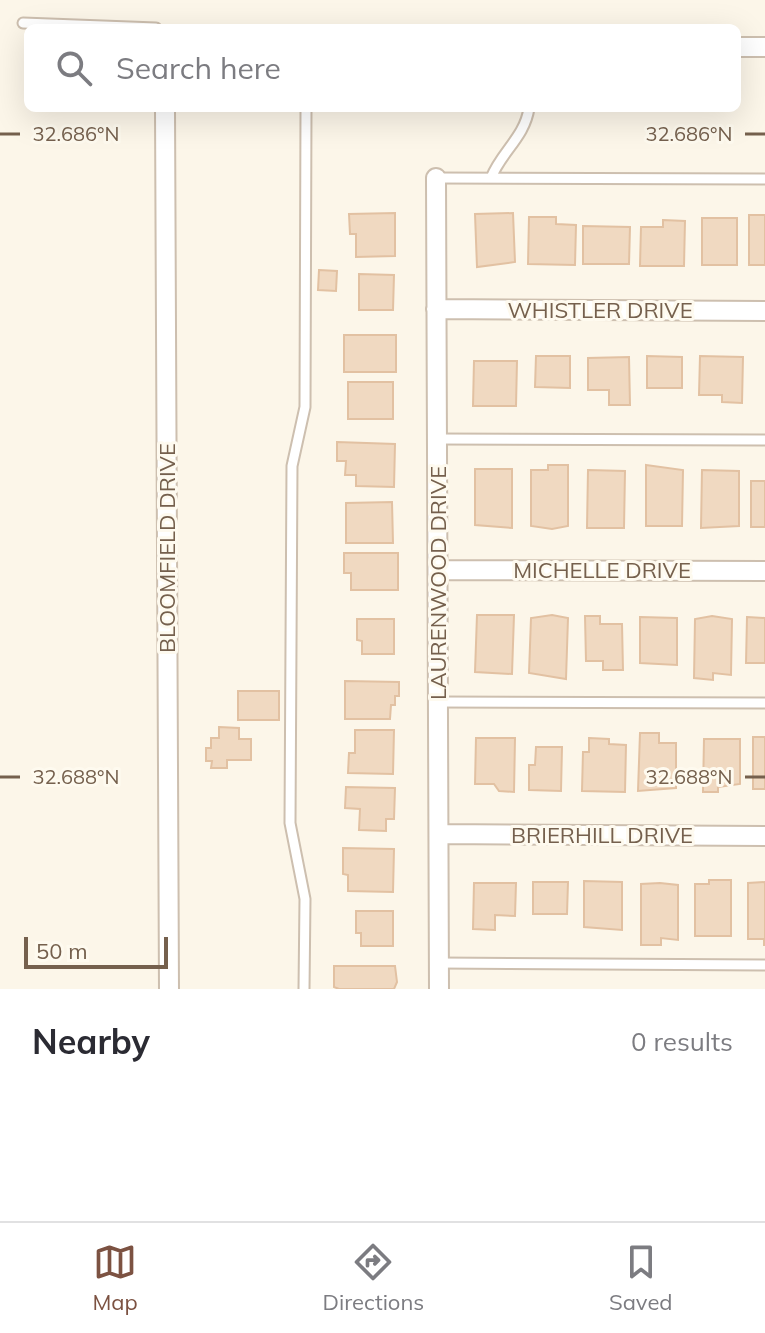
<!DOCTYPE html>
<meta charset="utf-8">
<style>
:root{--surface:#fff;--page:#f2f2f3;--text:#2b2b33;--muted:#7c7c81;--line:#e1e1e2;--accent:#7c5242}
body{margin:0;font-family:Mulish,sans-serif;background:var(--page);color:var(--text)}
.scale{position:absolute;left:24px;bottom:20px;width:144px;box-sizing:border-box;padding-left:8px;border:4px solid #75604d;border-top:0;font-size:22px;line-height:28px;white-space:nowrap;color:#75604d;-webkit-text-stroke:6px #fefaef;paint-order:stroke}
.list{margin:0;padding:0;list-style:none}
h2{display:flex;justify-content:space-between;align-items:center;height:104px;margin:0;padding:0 32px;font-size:34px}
h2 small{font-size:26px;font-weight:400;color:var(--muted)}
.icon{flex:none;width:44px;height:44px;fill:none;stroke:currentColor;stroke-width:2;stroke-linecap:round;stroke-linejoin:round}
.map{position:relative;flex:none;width:765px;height:989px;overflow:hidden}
.search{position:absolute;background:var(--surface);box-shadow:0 8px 32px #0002;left:24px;right:24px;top:24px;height:88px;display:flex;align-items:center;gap:20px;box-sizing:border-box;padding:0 28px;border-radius:12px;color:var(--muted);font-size:30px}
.sheet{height:232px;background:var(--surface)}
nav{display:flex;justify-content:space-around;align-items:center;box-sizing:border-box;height:112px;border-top:2px solid var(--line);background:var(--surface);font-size:22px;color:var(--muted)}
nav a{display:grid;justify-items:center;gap:4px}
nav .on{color:var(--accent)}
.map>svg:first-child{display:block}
.building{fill:#f0d9c1;stroke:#e2c1a2;stroke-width:2}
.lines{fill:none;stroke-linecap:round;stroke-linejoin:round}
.lane-casing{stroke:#cdbfaf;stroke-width:13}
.street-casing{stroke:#cdbfaf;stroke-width:22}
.lane{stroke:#fff;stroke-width:9}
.street{stroke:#fff;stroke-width:18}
.ticks{fill:none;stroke:#75604d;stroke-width:3}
.labels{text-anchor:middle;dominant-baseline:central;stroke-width:6;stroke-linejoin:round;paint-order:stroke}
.street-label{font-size:22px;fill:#75604d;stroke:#fefaef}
.ticks-label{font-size:20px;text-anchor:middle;fill:#75604d;stroke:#fefaef;stroke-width:6;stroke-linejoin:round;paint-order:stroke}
</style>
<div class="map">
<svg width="765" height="989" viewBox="0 0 765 989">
<rect width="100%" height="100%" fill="#fcf6e9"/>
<path class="building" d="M395 213V256L356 257V234H350L349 214Z
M513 213 515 262 477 267 475 214Z
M749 215H765V265H749Z
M529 217H556V224L576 225 575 265 528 264Z
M702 218H737V265H702Z
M663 220 685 221 684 266H640L641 227H663Z
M583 226 630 227 629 264H583Z
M319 270 337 271 336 291 318 290Z
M359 274 394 275 393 310H359Z
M344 335H396V372H344Z
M536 356H570V388L535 387Z
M647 356 682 357V388H647Z
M700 356 743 357 742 403 722 402V395H699Z
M629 357 630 405H609V390H588V358Z
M474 361H517L516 406H473Z
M348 382H393V419H348Z
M337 442 395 444 394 487 356 486V475H345L346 461H337Z
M548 465H568V526L552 529 531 526V470H548Z
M646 465 683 470 682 526H646Z
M475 469H512V528L475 525Z
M588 470 625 471 624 528H587Z
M702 470 739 471V526L701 528Z
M751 481H765V527H751Z
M392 502 393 543H346V503Z
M344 553H398V590H351V573H344Z
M477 615H514L512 674 475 672Z
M552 615 568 618 566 679 529 673 531 618Z
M585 616H600V624H622L623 670H603V661H586Z
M712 616 732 619 731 675 713 673V680L694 678 695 619Z
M640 617 677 618V665L640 663Z
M747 617 765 618V663H746Z
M357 619H394V654H362V641L357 640Z
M345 681 399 682V696H395V705H391L390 719H345Z
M238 691H279V720H238Z
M219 727 239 728V739H251V760H227V768H211L212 761H206V748H211V738H219Z
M355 730H394L393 774 348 773 349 753H355Z
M640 733H659V743H676V788L638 791Z
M753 737H765V789H753Z
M476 738H515L514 792 499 791 494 784H475Z
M589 738 609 739V744L626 745 625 792 582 791 583 752H589Z
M704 739H740V784L718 787V792H703Z
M536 747H562L561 791 529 790V765H535Z
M346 787 395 788 394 819H386V831L359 830 360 809 345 808Z
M343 848 394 849 393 892 348 891V875L343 874Z
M709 880H731V936H695V884H709Z
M584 881 622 882V930L584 927Z
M533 882H568L567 914H533Z
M765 882V945H764V939H748V883Z
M474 883H516L515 916 495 915V930L473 929Z
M660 883 678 885V940L661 938V945H641V884Z
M356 911H393V946H361V933H356Z
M334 966H395L397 982 394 989H339L334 987Z"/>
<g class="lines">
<defs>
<path id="lane" d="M23 23 156 28
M436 178 765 179
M491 178C501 152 525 137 529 108
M437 439 765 440
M439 702 765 703
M439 963 765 965
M304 989 305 899 290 823 292 466 305 407 306 108"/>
<path id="street" d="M737 47H765
M165 108 169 989
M436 178 439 989
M436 309 765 311
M439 570 765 571
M439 834 765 836"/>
</defs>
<use href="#lane" class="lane-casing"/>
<use href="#street" class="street-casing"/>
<use href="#lane" class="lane"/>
<use href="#street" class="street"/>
</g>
<path class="ticks" d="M0 134H20M745 134H765M0 777H20M745 777H765"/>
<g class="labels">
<g class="street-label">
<text x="600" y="310">WHISTLER DRIVE</text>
<text transform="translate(167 548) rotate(-90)">BLOOMFIELD DRIVE</text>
<text x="602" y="570">MICHELLE DRIVE</text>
<text transform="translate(438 583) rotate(-90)">LAURENWOOD DRIVE</text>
<text x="602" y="835">BRIERHILL DRIVE</text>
</g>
</g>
<g class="ticks-label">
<text x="689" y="141">32.686°N</text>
<text x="76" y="141">32.686°N</text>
<text x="689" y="784">32.688°N</text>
<text x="76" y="784">32.688°N</text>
</g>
</svg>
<div class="scale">50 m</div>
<div class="search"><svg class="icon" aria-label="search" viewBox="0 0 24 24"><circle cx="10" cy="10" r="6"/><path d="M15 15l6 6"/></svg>Search here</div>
</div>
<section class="sheet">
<h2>Nearby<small>0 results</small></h2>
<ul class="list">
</ul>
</section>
<nav>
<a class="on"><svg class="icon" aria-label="map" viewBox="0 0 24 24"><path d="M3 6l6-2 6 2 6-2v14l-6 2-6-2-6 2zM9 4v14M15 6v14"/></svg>Map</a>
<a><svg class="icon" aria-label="directions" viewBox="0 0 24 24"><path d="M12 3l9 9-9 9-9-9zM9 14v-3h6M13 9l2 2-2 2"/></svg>Directions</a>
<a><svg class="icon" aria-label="saved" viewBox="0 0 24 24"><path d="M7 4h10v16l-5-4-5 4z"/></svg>Saved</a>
</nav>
